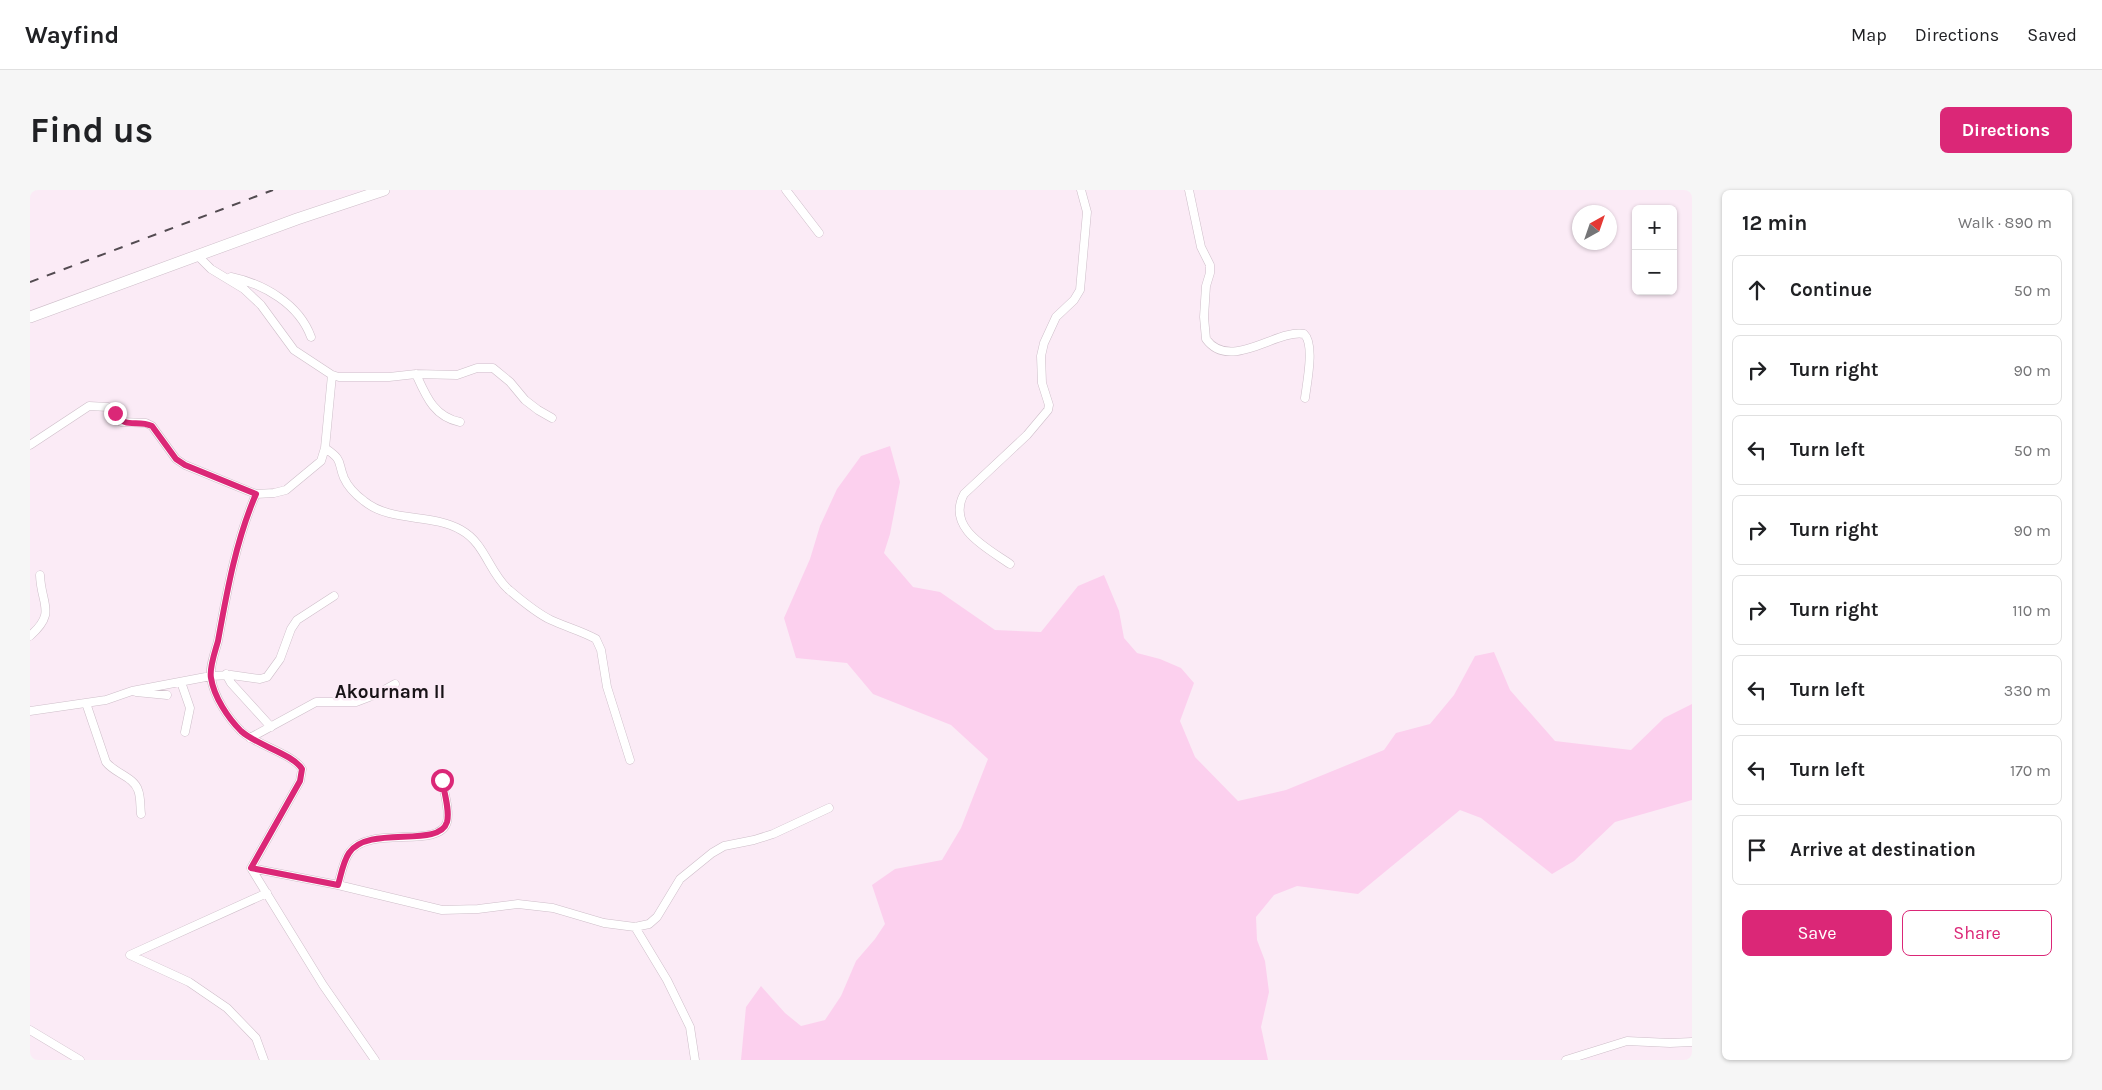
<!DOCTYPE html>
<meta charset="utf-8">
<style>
:root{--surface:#fff;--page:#f6f6f6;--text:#202124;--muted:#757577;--line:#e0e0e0;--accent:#db2777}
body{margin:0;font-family:Karla,sans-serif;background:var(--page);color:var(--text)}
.controls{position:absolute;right:15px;top:15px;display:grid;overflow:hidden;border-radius:8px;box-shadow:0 1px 4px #0004}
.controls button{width:45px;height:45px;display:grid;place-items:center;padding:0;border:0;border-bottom:1px solid var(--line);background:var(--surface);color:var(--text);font:25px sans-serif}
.compass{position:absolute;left:1542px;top:15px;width:45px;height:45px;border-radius:50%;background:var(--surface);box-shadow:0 1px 4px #0004;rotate:40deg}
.stop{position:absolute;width:15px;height:15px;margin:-11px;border:4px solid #db2777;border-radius:50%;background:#fff}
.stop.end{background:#db2777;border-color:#fff;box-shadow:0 1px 5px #0008}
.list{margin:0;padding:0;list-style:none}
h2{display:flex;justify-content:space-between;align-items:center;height:65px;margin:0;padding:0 20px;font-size:21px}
h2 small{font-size:16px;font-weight:400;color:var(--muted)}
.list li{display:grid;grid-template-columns:32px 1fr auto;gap:15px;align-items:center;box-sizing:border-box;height:70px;margin:0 10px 10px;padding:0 10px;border:1px solid var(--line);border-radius:8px}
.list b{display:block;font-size:19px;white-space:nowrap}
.list em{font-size:16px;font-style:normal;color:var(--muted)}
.actions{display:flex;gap:10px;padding:15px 20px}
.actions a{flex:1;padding:11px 0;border:1px solid var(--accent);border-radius:8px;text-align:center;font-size:18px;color:var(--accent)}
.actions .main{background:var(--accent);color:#fff}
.icon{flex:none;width:28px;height:28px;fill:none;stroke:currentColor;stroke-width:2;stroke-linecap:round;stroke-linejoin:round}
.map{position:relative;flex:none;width:1662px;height:870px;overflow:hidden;border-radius:8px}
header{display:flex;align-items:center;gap:30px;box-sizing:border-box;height:70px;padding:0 25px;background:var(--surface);border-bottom:1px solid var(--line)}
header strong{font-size:24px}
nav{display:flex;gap:28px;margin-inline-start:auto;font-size:18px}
.intro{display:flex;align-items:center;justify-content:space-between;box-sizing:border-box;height:120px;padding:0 30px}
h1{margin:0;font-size:35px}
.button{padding:12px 22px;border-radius:8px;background:var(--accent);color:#fff;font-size:18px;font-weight:700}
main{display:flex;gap:30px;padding:0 30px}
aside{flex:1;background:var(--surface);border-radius:8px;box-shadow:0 1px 4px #0004}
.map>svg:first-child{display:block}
.green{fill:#fcd0ee}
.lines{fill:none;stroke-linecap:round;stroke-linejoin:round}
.street-casing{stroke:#cebec9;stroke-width:9}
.secondary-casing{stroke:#cebec9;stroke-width:12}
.street{stroke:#fff;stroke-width:8}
.secondary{stroke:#fff;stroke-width:11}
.rail{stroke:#534b51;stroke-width:2;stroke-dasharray:9 9;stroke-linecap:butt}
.route{stroke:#db2777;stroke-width:6}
.labels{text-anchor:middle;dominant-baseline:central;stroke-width:5;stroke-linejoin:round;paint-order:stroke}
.quarter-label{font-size:19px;font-weight:bold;fill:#181317;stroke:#fbebf6}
</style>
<header>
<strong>Wayfind</strong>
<nav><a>Map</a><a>Directions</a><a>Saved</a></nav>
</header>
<div class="intro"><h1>Find us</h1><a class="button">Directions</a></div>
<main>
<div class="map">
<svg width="1662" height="870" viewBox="0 0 1662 870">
<rect width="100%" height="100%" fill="#fbebf6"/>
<path class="green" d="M860 256 870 292 860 344 854 363 883 397 910 402 965 440 1011 442 1048 396 1074 385 1089 421 1094 448 1107 463 1130 469 1151 478 1164 493 1150 531 1165 567 1208 611 1256 600 1354 560 1366 543 1400 534 1424 505 1445 466 1464 462 1480 500 1525 551 1601 560 1634 528 1662 514V610L1585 632 1544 671 1522 684 1451 628 1430 620 1328 704 1267 696 1244 705 1226 727 1227 750 1235 771 1239 802 1231 837 1238 870H711L716 817 731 796 755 823 771 836 795 830 811 806 826 771 845 749 855 734 842 695 865 679 912 670 931 638 958 569 921 535 843 504 817 473 766 468 754 428 780 369 790 336 807 299 831 266Z"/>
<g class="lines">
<defs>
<path id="street" d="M756 0 789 43
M1159 0 1171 57 1180 75V83L1176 96 1174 127 1176 149C1200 182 1246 139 1274 144 1285 154 1277 192 1275 208
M168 66 181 79 214 99 231 115 264 160 302 185 309 187H359L386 184 427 185 447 178H463L480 192 495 210 508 220 522 228
M201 87C234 94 269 114 281 147
M386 184C396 206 404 227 430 232
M0 255 59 216 78 217 91 232 116 233 122 236 146 269 155 275 226 304C206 350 197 401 188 451 185 462 179 478 181 488 184 507 198 528 211 541 226 555 263 564 272 579L270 591 221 678
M295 258C314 271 307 271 314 288 318 297 326 305 334 311 361 333 402 323 431 340 455 353 459 382 478 399 491 410 506 423 521 430 536 437 552 441 566 449L571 460 577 497 600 570
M226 304 244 303 256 300 291 271 295 258 302 185
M980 374C957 358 916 338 934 304L997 245 1018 220 1019 215 1012 193 1011 166 1014 153 1026 127 1044 110 1050 100 1057 22 1051 0
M0 446C27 422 11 415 10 385
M196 484 201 493 241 537
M151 492 160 518 155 542
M106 502 137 505
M56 513 76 572C84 583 104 587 108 600 111 607 110 617 111 624
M0 521 76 510 102 501 181 486 201 485 230 489 237 487 250 469 261 439 267 430 304 406
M220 548 286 512H326L347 504 365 494
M221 678 308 695 412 720 448 719 488 714 523 718 574 733 605 737 619 734 627 727 650 689 682 663 694 656 724 650 743 644 799 618
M221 678 293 795 345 870
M308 695C311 685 313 672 319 663 338 634 409 660 417 632 420 620 414 602 412 590
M605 737 637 790 660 837 665 870
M0 840 50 870
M234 870 226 848 197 818 159 792 100 765 237 703
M1536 870 1597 851 1640 853 1662 852"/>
<path id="secondary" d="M0 127 267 29 354 0"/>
</defs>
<use href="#street" class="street-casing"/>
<use href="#secondary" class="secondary-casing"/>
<use href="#street" class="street"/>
<use href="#secondary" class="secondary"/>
<path class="rail" d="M0 92 243 0"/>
</g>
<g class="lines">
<path class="route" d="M85 223C96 240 106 229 122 236L146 269 155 275 226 304C206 350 197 401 188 451 185 462 179 478 181 488 184 507 198 528 211 541 226 555 263 564 272 579L270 591 221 678 308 695C311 685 313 672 319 663 338 634 409 659 417 632 420 620 414 602 412 590"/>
</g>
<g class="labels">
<g class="quarter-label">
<text x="360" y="502">Akournam II</text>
</g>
</g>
</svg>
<div class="controls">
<button>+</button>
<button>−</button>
</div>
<svg class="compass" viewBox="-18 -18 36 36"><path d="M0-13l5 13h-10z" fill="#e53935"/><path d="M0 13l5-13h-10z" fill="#757577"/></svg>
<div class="stop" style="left:412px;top:590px"></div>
<div class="stop end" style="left:85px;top:223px"></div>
</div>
<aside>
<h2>12 min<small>Walk · 890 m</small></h2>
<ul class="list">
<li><svg class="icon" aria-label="ahead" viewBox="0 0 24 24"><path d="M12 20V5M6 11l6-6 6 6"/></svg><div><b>Continue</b></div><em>50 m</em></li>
<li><svg class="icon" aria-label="right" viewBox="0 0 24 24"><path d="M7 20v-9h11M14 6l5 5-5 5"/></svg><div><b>Turn right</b></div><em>90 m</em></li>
<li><svg class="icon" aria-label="left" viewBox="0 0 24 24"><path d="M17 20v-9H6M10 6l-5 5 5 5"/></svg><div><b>Turn left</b></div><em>50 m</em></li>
<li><svg class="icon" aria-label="right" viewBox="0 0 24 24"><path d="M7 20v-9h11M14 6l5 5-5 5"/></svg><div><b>Turn right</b></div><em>90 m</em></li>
<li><svg class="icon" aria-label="right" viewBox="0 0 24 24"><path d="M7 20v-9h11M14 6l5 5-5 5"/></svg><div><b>Turn right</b></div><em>110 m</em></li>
<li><svg class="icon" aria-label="left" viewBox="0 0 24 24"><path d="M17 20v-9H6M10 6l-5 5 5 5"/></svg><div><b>Turn left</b></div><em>330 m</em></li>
<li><svg class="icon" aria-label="left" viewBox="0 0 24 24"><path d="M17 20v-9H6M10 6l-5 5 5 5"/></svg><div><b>Turn left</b></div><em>170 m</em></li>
<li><svg class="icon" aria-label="arrive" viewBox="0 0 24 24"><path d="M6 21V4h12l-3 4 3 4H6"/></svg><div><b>Arrive at destination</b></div></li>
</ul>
<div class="actions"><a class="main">Save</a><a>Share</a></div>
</aside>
</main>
